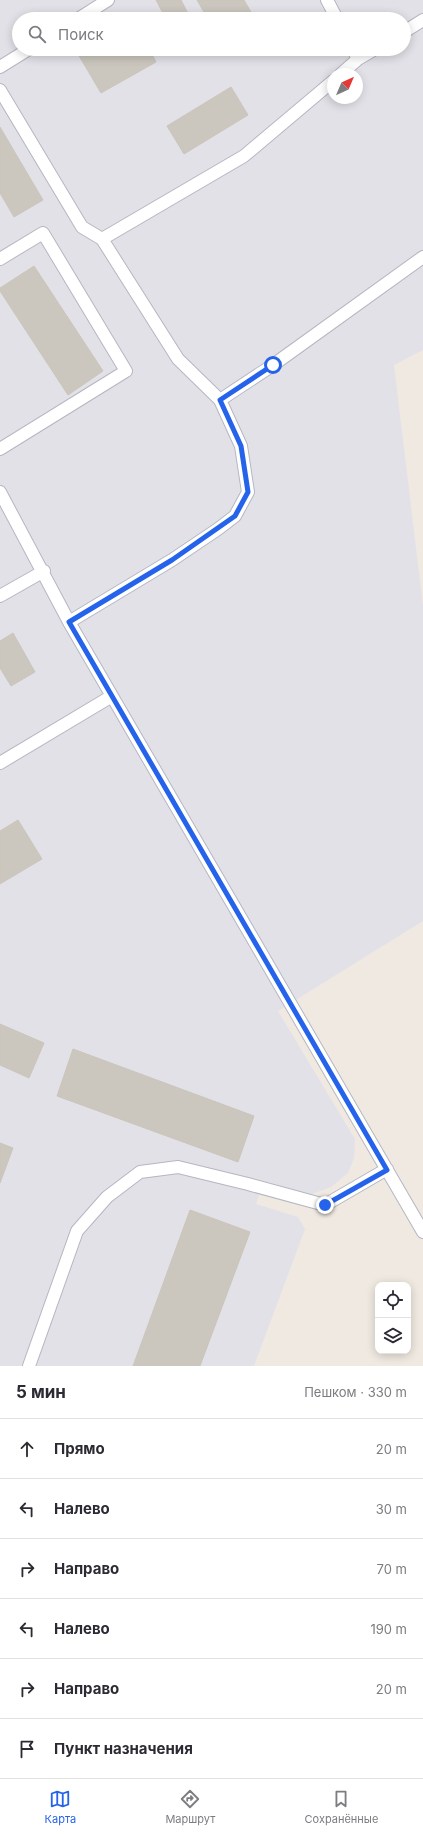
<!DOCTYPE html>
<html lang="ru">
<meta charset="utf-8">
<style>
:root{--surface:#fff;--page:#f7f7f7;--text:#2b2b33;--muted:#7c7c81;--line:#e1e1e2;--accent:#2563eb}
body{margin:0;font-family:Inter,sans-serif;background:var(--page);color:var(--text)}
.controls{position:absolute;right:12px;bottom:12px;display:grid;overflow:hidden;border-radius:8px;box-shadow:0 2px 10px #0003}
.controls button{width:36px;height:36px;display:grid;place-items:center;padding:0;border:0;border-bottom:1px solid var(--line);background:var(--surface);color:var(--text);font:20px sans-serif}
.compass{position:absolute;left:327px;top:68px;width:36px;height:36px;border-radius:50%;background:var(--surface);box-shadow:0 2px 10px #0003;rotate:44deg}
.stop{position:absolute;width:12px;height:12px;margin:-9px;border:3px solid #2563eb;border-radius:50%;background:#fff}
.stop.end{background:#2563eb;border-color:#fff;box-shadow:0 1px 4px #0008}
.list{margin:0;padding:0;list-style:none}
h2{display:flex;justify-content:space-between;align-items:center;height:52px;margin:0;padding:0 16px;font-size:17px}
h2 small{font-size:13px;font-weight:400;color:var(--muted)}
.list li{display:grid;grid-template-columns:26px 1fr auto;gap:12px;align-items:center;box-sizing:border-box;height:60px;padding:0 16px;border-top:1px solid var(--line)}
.list b{display:block;font-size:15px;white-space:nowrap}
.list em{font-size:13px;font-style:normal;color:var(--muted)}
.icon{flex:none;width:22px;height:22px;fill:none;stroke:currentColor;stroke-width:2;stroke-linecap:round;stroke-linejoin:round}
.map{position:relative;flex:none;width:423px;height:1366px;overflow:hidden}
.search{position:absolute;background:var(--surface);box-shadow:0 2px 10px #0003;left:12px;right:12px;top:12px;height:44px;display:flex;align-items:center;gap:10px;box-sizing:border-box;padding:0 14px;border-radius:22px;color:var(--muted);font-size:15px}
.sheet{height:412px;background:var(--surface)}
nav{display:flex;justify-content:space-around;align-items:center;box-sizing:border-box;height:56px;border-top:1px solid var(--line);background:var(--surface);font-size:11px;color:var(--muted)}
nav a{display:grid;justify-items:center;gap:2px}
nav .on{color:var(--accent)}
.map>svg:first-child{display:block}
.industrial{fill:#e3e1e8;fill-rule:evenodd}
.building{fill:#cbc7bf;stroke:#cbc5ba}
.lines{fill:none;stroke-linecap:round;stroke-linejoin:round}
.service-casing{stroke:#b4b7c1;stroke-width:14}
.service{stroke:#fff;stroke-width:12}
.route{stroke:#2563eb;stroke-width:5}
</style>
<div class="map">
<svg width="423" height="1366" viewBox="0 0 423 1366">
<rect width="100%" height="100%" fill="#efe9e1"/>
<path class="industrial" d="M0 0H423V350L394 365 423 606V921L278 1011 355 1139 354 1158 348 1173 331 1187 312 1194 296 1193 263 1183 256 1204 298 1217 305 1229 254 1366H0ZM19 19H404V49H19ZM333 74H357V98H333Z"/>
<path class="building" d="M156 0H181L191 19H166Z
M197 0H244L255 19H208Z
M75 49H149L156 62 101 93Z
M231 87 248 115 184 154 167 126Z
M0 127 43 200 14 217 0 193Z
M34 266 103 371 68 395 0 291V288Z
M13 633 35 672 11 686 0 668V641Z
M18 820 42 859 0 884V831Z
M0 1024 44 1043 29 1078 0 1065Z
M73 1049 254 1116 238 1162 57 1096Z
M0 1143 13 1148 0 1183Z
M190 1210 250 1232 200 1366H133Z"/>
<g class="lines">
<defs>
<path id="service" d="M327 0 337 19
M78 19 108 0
M404 32 423 20
M358 59 375 49
M0 67 29 49
M341 74 358 59 353 49
M0 90 82 227 102 239 244 156 333 81
M0 259 43 233 126 371 0 449
M220 400 273 365 423 257
M0 492 69 622 423 1232
M0 596 44 571
M69 622 172 560 218 529 235 516 248 492 241 446 220 400 178 359 102 239
M0 763 112 696
M29 1366 77 1231 107 1197 140 1172 178 1167 248 1184 325 1205 387 1169"/>
</defs>
<use href="#service" class="service-casing"/>
<use href="#service" class="service"/>
</g>
<g class="lines">
<path class="route" d="M273 365 220 400 241 446 248 492 235 516 172 560 69 622 387 1170 325 1205"/>
</g>
</svg>
<div class="controls">
<button><svg class="icon" aria-label="locate" viewBox="0 0 24 24"><circle cx="12" cy="12" r="6"/><path d="M12 2v4M12 18v4M2 12h4M18 12h4"/></svg></button>
<button><svg class="icon" aria-label="layers" viewBox="0 0 24 24"><path d="M12 4l9 5-9 5-9-5zM3 14l9 5 9-5"/></svg></button>
</div>
<svg class="compass" viewBox="-18 -18 36 36"><path d="M0-13l5 13h-10z" fill="#e53935"/><path d="M0 13l5-13h-10z" fill="#7c7c81"/></svg>
<div class="stop" style="left:273px;top:365px"></div>
<div class="stop end" style="left:325px;top:1205px"></div>
<div class="search"><svg class="icon" aria-label="search" viewBox="0 0 24 24"><circle cx="10" cy="10" r="6"/><path d="M15 15l6 6"/></svg>Поиск</div>
</div>
<section class="sheet">
<h2>5 мин<small>Пешком · 330 m</small></h2>
<ul class="list">
<li><svg class="icon" aria-label="ahead" viewBox="0 0 24 24"><path d="M12 20V5M6 11l6-6 6 6"/></svg><div><b>Прямо</b></div><em>20 m</em></li>
<li><svg class="icon" aria-label="left" viewBox="0 0 24 24"><path d="M17 20v-9H6M10 6l-5 5 5 5"/></svg><div><b>Налево</b></div><em>30 m</em></li>
<li><svg class="icon" aria-label="right" viewBox="0 0 24 24"><path d="M7 20v-9h11M14 6l5 5-5 5"/></svg><div><b>Направо</b></div><em>70 m</em></li>
<li><svg class="icon" aria-label="left" viewBox="0 0 24 24"><path d="M17 20v-9H6M10 6l-5 5 5 5"/></svg><div><b>Налево</b></div><em>190 m</em></li>
<li><svg class="icon" aria-label="right" viewBox="0 0 24 24"><path d="M7 20v-9h11M14 6l5 5-5 5"/></svg><div><b>Направо</b></div><em>20 m</em></li>
<li><svg class="icon" aria-label="arrive" viewBox="0 0 24 24"><path d="M6 21V4h12l-3 4 3 4H6"/></svg><div><b>Пункт назначения</b></div></li>
</ul>
</section>
<nav>
<a class="on"><svg class="icon" aria-label="map" viewBox="0 0 24 24"><path d="M3 6l6-2 6 2 6-2v14l-6 2-6-2-6 2zM9 4v14M15 6v14"/></svg>Карта</a>
<a><svg class="icon" aria-label="directions" viewBox="0 0 24 24"><path d="M12 3l9 9-9 9-9-9zM9 14v-3h6M13 9l2 2-2 2"/></svg>Маршрут</a>
<a><svg class="icon" aria-label="saved" viewBox="0 0 24 24"><path d="M7 4h10v16l-5-4-5 4z"/></svg>Сохранённые</a>
</nav>
